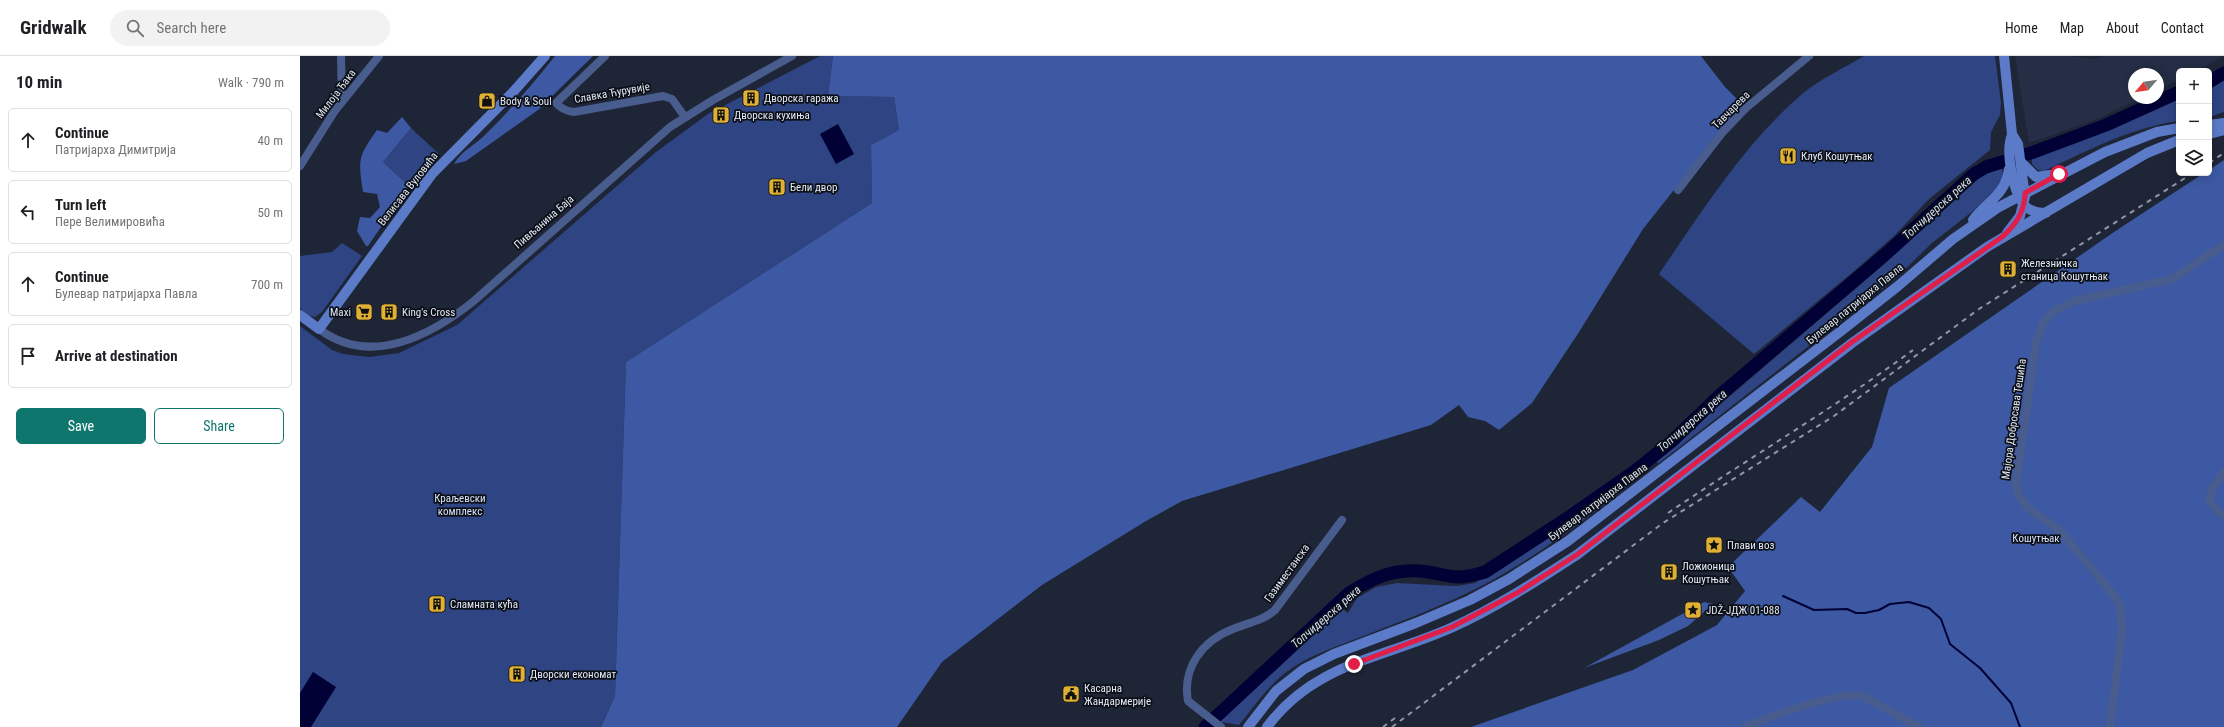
<!DOCTYPE html>
<meta charset="utf-8">
<style>
:root{--surface:#fff;--page:#f2f2f2;--text:#202124;--muted:#757577;--line:#e0e0e0;--accent:#0f766e}
body{margin:0;font-family:"Roboto Condensed",sans-serif;background:var(--page);color:var(--text)}
.controls{position:absolute;right:12px;top:12px;display:grid;overflow:hidden;border-radius:6px;box-shadow:0 2px 10px #0003}
.controls button{width:36px;height:36px;display:grid;place-items:center;padding:0;border:0;border-bottom:1px solid var(--line);background:var(--surface);color:var(--text);font:20px sans-serif}
.compass{position:absolute;left:1828px;top:12px;width:36px;height:36px;border-radius:50%;background:var(--surface);box-shadow:0 2px 10px #0003;rotate:241deg}
.stop{position:absolute;width:12px;height:12px;margin:-9px;border:3px solid #e11d48;border-radius:50%;background:#fff}
.stop.end{background:#e11d48;border-color:#fff;box-shadow:0 1px 4px #0008}
.list{margin:0;padding:0;list-style:none}
h2{display:flex;justify-content:space-between;align-items:center;height:52px;margin:0;padding:0 16px;font-size:17px}
h2 small{font-size:13px;font-weight:400;color:var(--muted)}
.list li{display:grid;grid-template-columns:26px 1fr auto;gap:12px;align-items:center;box-sizing:border-box;height:64px;margin:0 8px 8px;padding:0 8px;border:1px solid var(--line);border-radius:6px}
.list b{display:block;font-size:15px;white-space:nowrap}
.list p{margin:0;font-size:13px;white-space:nowrap;color:var(--muted)}
.list em{font-size:13px;font-style:normal;color:var(--muted)}
.actions{display:flex;gap:8px;padding:12px 16px}
.actions a{flex:1;padding:9px 0;border:1px solid var(--accent);border-radius:6px;text-align:center;font-size:14px;color:var(--accent)}
.actions .main{background:var(--accent);color:#fff}
.icon{flex:none;width:22px;height:22px;fill:none;stroke:currentColor;stroke-width:2;stroke-linecap:round;stroke-linejoin:round}
.map{position:relative;flex:none;width:1924px;height:671px;overflow:hidden}
header{display:flex;align-items:center;gap:24px;box-sizing:border-box;height:56px;padding:0 20px;background:var(--surface);border-bottom:1px solid var(--line)}
header strong{font-size:19px}
nav{display:flex;gap:22px;margin-inline-start:auto;font-size:14px}
.search{width:280px;height:36px;background:var(--page);display:flex;align-items:center;gap:10px;box-sizing:border-box;padding:0 14px;border-radius:22px;color:var(--muted);font-size:15px}
main{display:flex}
aside{flex:1;background:var(--surface)}
.map>svg:first-child{display:block}
.built{fill:#252e45}
.green{fill:#2e4483}
.forest{fill:#3d59a3}
.water{fill:#010135}
.lines{fill:none;stroke-linecap:round;stroke-linejoin:round}
.stream{stroke:#010135;stroke-width:2}
.river{stroke:#010135;stroke-width:13}
.street{stroke:#485c8d;stroke-width:8}
.secondary{stroke:#5b7ac8;stroke-width:10}
.rail{stroke:#9197a6;stroke-width:2;stroke-dasharray:5 5;stroke-linecap:butt}
.route{stroke:#e11d48;stroke-width:5}
.labels{text-anchor:middle;dominant-baseline:central;stroke-width:3.5;stroke-linejoin:round;paint-order:stroke}
.street-label{font-size:11px;fill:#e3e8f4;stroke:#0b0f17}
.poi-label{font-size:11px;fill:#e3e8f4;stroke:#0b0f17;text-anchor:start}
.park-label{font-size:11px;fill:#dae3f9;stroke:#0b0f17}
.water-label{font-size:12px;font-style:italic;fill:#d5dff4;stroke:#0b0f17}
</style>
<header>
<strong>Gridwalk</strong>
<div class="search"><svg class="icon" aria-label="search" viewBox="0 0 24 24"><circle cx="10" cy="10" r="6"/><path d="M15 15l6 6"/></svg>Search here</div>
<nav><a>Home</a><a>Map</a><a>About</a><a>Contact</a></nav>
</header>
<main>
<aside>
<h2>10 min<small>Walk · 790 m</small></h2>
<ul class="list">
<li><svg class="icon" aria-label="ahead" viewBox="0 0 24 24"><path d="M12 20V5M6 11l6-6 6 6"/></svg><div><b>Continue</b><p>Патријарха Димитрија</p></div><em>40 m</em></li>
<li><svg class="icon" aria-label="left" viewBox="0 0 24 24"><path d="M17 20v-9H6M10 6l-5 5 5 5"/></svg><div><b>Turn left</b><p>Пере Велимировића</p></div><em>50 m</em></li>
<li><svg class="icon" aria-label="ahead" viewBox="0 0 24 24"><path d="M12 20V5M6 11l6-6 6 6"/></svg><div><b>Continue</b><p>Булевар патријарха Павла</p></div><em>700 m</em></li>
<li><svg class="icon" aria-label="arrive" viewBox="0 0 24 24"><path d="M6 21V4h12l-3 4 3 4H6"/></svg><div><b>Arrive at destination</b></div></li>
</ul>
<div class="actions"><a class="main">Save</a><a>Share</a></div>
</aside>
<div class="map">
<svg width="1924" height="671" viewBox="0 0 1924 671">
<rect width="100%" height="100%" fill="#1e2537"/>
<path class="built" d="M1715 0H1769L1792 3 1805 0H1924L1896 15H1879V24L1858 34V18H1834V42H1842L1795 64 1729 87Z"/>
<path class="green" d="M520 0H533L528 40 594 41 599 74 571 89 572 147 326 306 315 640 301 671H0V270L32 294 43 298 69 301 99 297 157 269 356 96 408 58Z
M1564 0H1695L1701 47 1700 59 1691 76 1690 94 1629 143 1595 179 1559 211 1454 298 1359 218C1402 155 1444 88 1502 38 1520 23 1544 12 1564 0Z
M1924 23V56L1909 61V32Z
M1879 41V65C1832 71 1787 95 1744 115L1738 114 1732 108V102L1796 78Z
M111 72 139 98 109 130 83 106Z
M1702 111 1703 121 1698 131 1673 155 1632 187 1596 222 1359 407 1354 405 1582 210 1675 122Z
M42 187 62 200 22 256 15 261 7 259 0 252V200L32 196Z
M1337 417 1340 420C1292 458 1244 496 1189 526 1148 548 1104 564 1061 581 1038 590 1013 598 992 612 971 626 955 649 939 669L916 665 1040 551 1048 557 1057 542 1076 531 1097 527 1156 530 1175 527Z"/>
<path class="forest" d="M255 0H293L238 54 166 105 154 108C161 95 175 89 185 79 210 54 233 28 255 0Z
M533 0H1401L1425 31 1442 48 1343 173 1279 276 1232 347 1199 374 1185 365 1168 361 1159 349 1131 369 882 445 846 465 742 529 642 606 597 671H301L315 640 326 306 572 147 571 89 599 74 594 41 528 40Z
M102 61 111 72 83 106 109 130 68 190H66L57 175 60 161 70 162 80 151 77 138 63 136C58 103 58 101 77 74L87 77Z
M1924 104V671H1171L1333 614 1417 569 1445 535 1428 511 1501 441 1520 456 1572 391 1589 332 1814 176 1904 117H1909V114Z
M1404 546 1413 548 1388 570 1359 584 1284 612Z"/>
<path class="water" d="M538 68 554 98 536 108 520 78Z
M13 616 36 631 11 671H0V637Z"/>
<g class="lines">
<path class="stream" d="M1678 116 1689 104
M1483 540 1514 554 1547 553 1556 557H1565L1579 554 1590 548 1609 546 1629 552 1641 563 1650 588 1680 612 1711 647 1720 671"/>
<path class="river" d="M1909 26 1924 17
M905 671 1049 537C1074 521 1097 511 1128 516 1154 521 1158 524 1185 516L1269 461 1335 415 1372 385 1420 339 1588 196 1674 118 1686 111 1734 96 1806 69 1879 36"/>
<path class="street" d="M41 0 42 45
M305 0 256 47C261 53 266 55 274 56L363 40 372 43 385 61
M0 110 34 56 79 0
M1378 134 1422 77 1446 52 1509 0
M19 273C71 312 132 279 175 244L370 71 413 44 492 0
M1924 416 1912 433 1909 444 1917 455 1924 460
M921 671 888 645C882 612 902 585 933 573 947 567 963 565 975 554L1042 464
M1445 671C1471 661 1536 635 1563 640L1619 671
M1810 671 1822 574 1820 549 1813 538 1762 477C1745 460 1721 456 1716 430L1736 286 1743 267 1754 255 1775 245 1872 223 1924 189"/>
<path class="secondary" d="M1704 0 1712 78 1718 88 1725 141 1720 160 1707 177
M1909 69 1924 67
M1909 78 1924 74
M1712 79C1705 95 1713 138 1726 151 1732 156 1739 157 1746 157
M1721 106 1736 121 1750 119
M1673 164C1688 144 1705 140 1709 113
M0 259 19 273 132 118 214 35 245 0
M948 671 976 635 1004 613 1034 598 1116 567 1170 544 1209 523 1268 485 1541 275 1598 230 1653 183 1699 151 1805 96 1857 76 1879 72
M967 671C1015 606 1085 602 1153 571 1197 551 1238 524 1278 498L1552 287 1687 191 1847 97 1879 84"/>
<path class="rail" d="M1909 107 1924 97
M1368 457C1449 402 1534 352 1613 294
M1083 671 1095 662
M1092 671 1363 467 1534 360 1679 253 1893 117"/>
</g>
<g class="lines">
<path class="route" d="M1054 608 1152 571 1217 537 1278 498 1552 286 1702 181C1716 169 1725 155 1725 137L1759 118"/>
</g>
<defs>
<symbol id="building-square" viewBox="-11 -11 22 22"><rect x="-9" y="-9" width="18" height="18" rx="4" fill="#dfb034" stroke="#0b0f17"/><path d="M-4-6H4V6H1V3H-1V6H-4ZM-2.5-4.3h1.7v1.8h-1.7ZM.8-4.3h1.7v1.8H.8ZM-2.5-1h1.7V.8h-1.7ZM.8-1h1.7V.8H.8Z" fill="#111"/></symbol>
<symbol id="shop-square" viewBox="-11 -11 22 22"><rect x="-9" y="-9" width="18" height="18" rx="4" fill="#dfb034" stroke="#0b0f17"/><path d="M-5-2.5h2.3a2.7 3.5 0 0 1 5.4 0H5L5.5 6h-11ZM-1.5-2.5h3a1.5 2.3 0 0 0-3 0Z" fill="#111"/></symbol>
<symbol id="restaurant-square" viewBox="-11 -11 22 22"><rect x="-9" y="-9" width="18" height="18" rx="4" fill="#dfb034" stroke="#0b0f17"/><path d="M-5-6h1v4h1v-4h1v4h1v-4h1v5L-1.5 .5V6h-2V.5L-5-1ZM5-6V6H3V1.5H1.5Q1.5-4 5-6Z" fill="#111"/></symbol>
<symbol id="supermarket-square" viewBox="-11 -11 22 22"><rect x="-9" y="-9" width="18" height="18" rx="4" fill="#dfb034" stroke="#0b0f17"/><path d="M-6-5.5h2.5l.6 2H6L4.5 2H-2.5L-4.4-4H-6ZM-1.5 3.2a1.3 1.3 0 1 0 .1 0ZM3 3.2a1.3 1.3 0 1 0 .1 0Z" fill="#111"/></symbol>
<symbol id="sight-square" viewBox="-11 -11 22 22"><rect x="-9" y="-9" width="18" height="18" rx="4" fill="#dfb034" stroke="#0b0f17"/><path d="M0-6L1.8-2.2L6-1.7L2.9 1.2L3.7 5.4L0 3.3L-3.7 5.4L-2.9 1.2L-6-1.7L-1.8-2.2Z" fill="#111"/></symbol>
<symbol id="civic-square" viewBox="-11 -11 22 22"><rect x="-9" y="-9" width="18" height="18" rx="4" fill="#dfb034" stroke="#0b0f17"/><path d="M-.6-6.5H3V-4.5H.6V-3L4-1V1h2V6H-6V1h2V-1L-.6-3ZM-1.2 2.5V6h2.4V2.5Z" fill="#111"/></symbol>
</defs>
<g fill-rule="evenodd">
<use href="#building-square" x="441" y="32" width="20" height="20"/>
<use href="#shop-square" x="177" y="35" width="20" height="20"/>
<use href="#building-square" x="411" y="49" width="20" height="20"/>
<use href="#restaurant-square" x="1478" y="90" width="20" height="20"/>
<use href="#building-square" x="467" y="121" width="20" height="20"/>
<use href="#building-square" x="1698" y="203" width="20" height="20"/>
<use href="#supermarket-square" x="54" y="246" width="20" height="20"/>
<use href="#building-square" x="79" y="246" width="20" height="20"/>
<use href="#sight-square" x="1404" y="479" width="20" height="20"/>
<use href="#building-square" x="1359" y="506" width="20" height="20"/>
<use href="#building-square" x="127" y="538" width="20" height="20"/>
<use href="#sight-square" x="1383" y="544" width="20" height="20"/>
<use href="#building-square" x="207" y="608" width="20" height="20"/>
<use href="#civic-square" x="761" y="628" width="20" height="20"/>
</g>
<g class="labels">
<g class="street-label">
<text transform="translate(312 37) rotate(-10)">Славка Ћурувије</text>
<text transform="translate(36 38) rotate(-53)">Милоја Ђака</text>
<text transform="translate(1431 54) rotate(-45)">Тавчарева</text>
<text transform="translate(108 133) rotate(-52)">Велисава Вуловића</text>
<text transform="translate(244 166) rotate(-41)">Пивљанина Баја</text>
<text transform="translate(1555 248) rotate(-39)">Булевар патријарха Павла</text>
<text transform="translate(1714 363) rotate(-82)">Мајора Добросава Тешића</text>
<text transform="translate(1298 446) rotate(-37)">Булевар патријарха Павла</text>
<text transform="translate(987 517) rotate(-54)">Газиместанска</text>
</g>
<g class="poi-label">
<text x="464" y="42">Дворска гаража</text>
<text x="200" y="45">Body &amp; Soul</text>
<text x="434" y="59">Дворска кухиња</text>
<text x="1501" y="100">Клуб Кошутњак</text>
<text x="490" y="131">Бели двор</text>
<text x="1721" y="207">Железничка<tspan x="1721" dy="13">станица Кошутњак</tspan></text>
<text x="51" y="256" text-anchor="end">Maxi</text>
<text x="102" y="256">King's Cross</text>
<text x="1427" y="489">Плави воз</text>
<text x="1382" y="510">Ложионица<tspan x="1382" dy="13">Кошутњак</tspan></text>
<text x="150" y="548">Сламната кућа</text>
<text x="1406" y="554">JDŽ-JДЖ 01-088</text>
<text x="230" y="618">Дворски економат</text>
<text x="784" y="632">Касарна<tspan x="784" dy="13">Жандармерије</tspan></text>
</g>
<g class="park-label">
<text x="160" y="442">Краљевски<tspan x="160" dy="13">комплекс</tspan></text>
<text x="1736" y="482">Кошутњак</text>
</g>
<g class="water-label">
<text transform="translate(1637 152) rotate(-42)">Топчидерска река</text>
<text transform="translate(1392 365) rotate(-41)">Топчидерска река</text>
<text transform="translate(1026 561) rotate(-41)">Топчидерска река</text>
</g>
</g>
</svg>
<div class="controls">
<button>+</button>
<button>−</button>
<button><svg class="icon" aria-label="layers" viewBox="0 0 24 24"><path d="M12 4l9 5-9 5-9-5zM3 14l9 5 9-5"/></svg></button>
</div>
<svg class="compass" viewBox="-18 -18 36 36"><path d="M0-13l5 13h-10z" fill="#e53935"/><path d="M0 13l5-13h-10z" fill="#757577"/></svg>
<div class="stop" style="left:1759px;top:118px"></div>
<div class="stop end" style="left:1054px;top:608px"></div>
</div>
</main>
